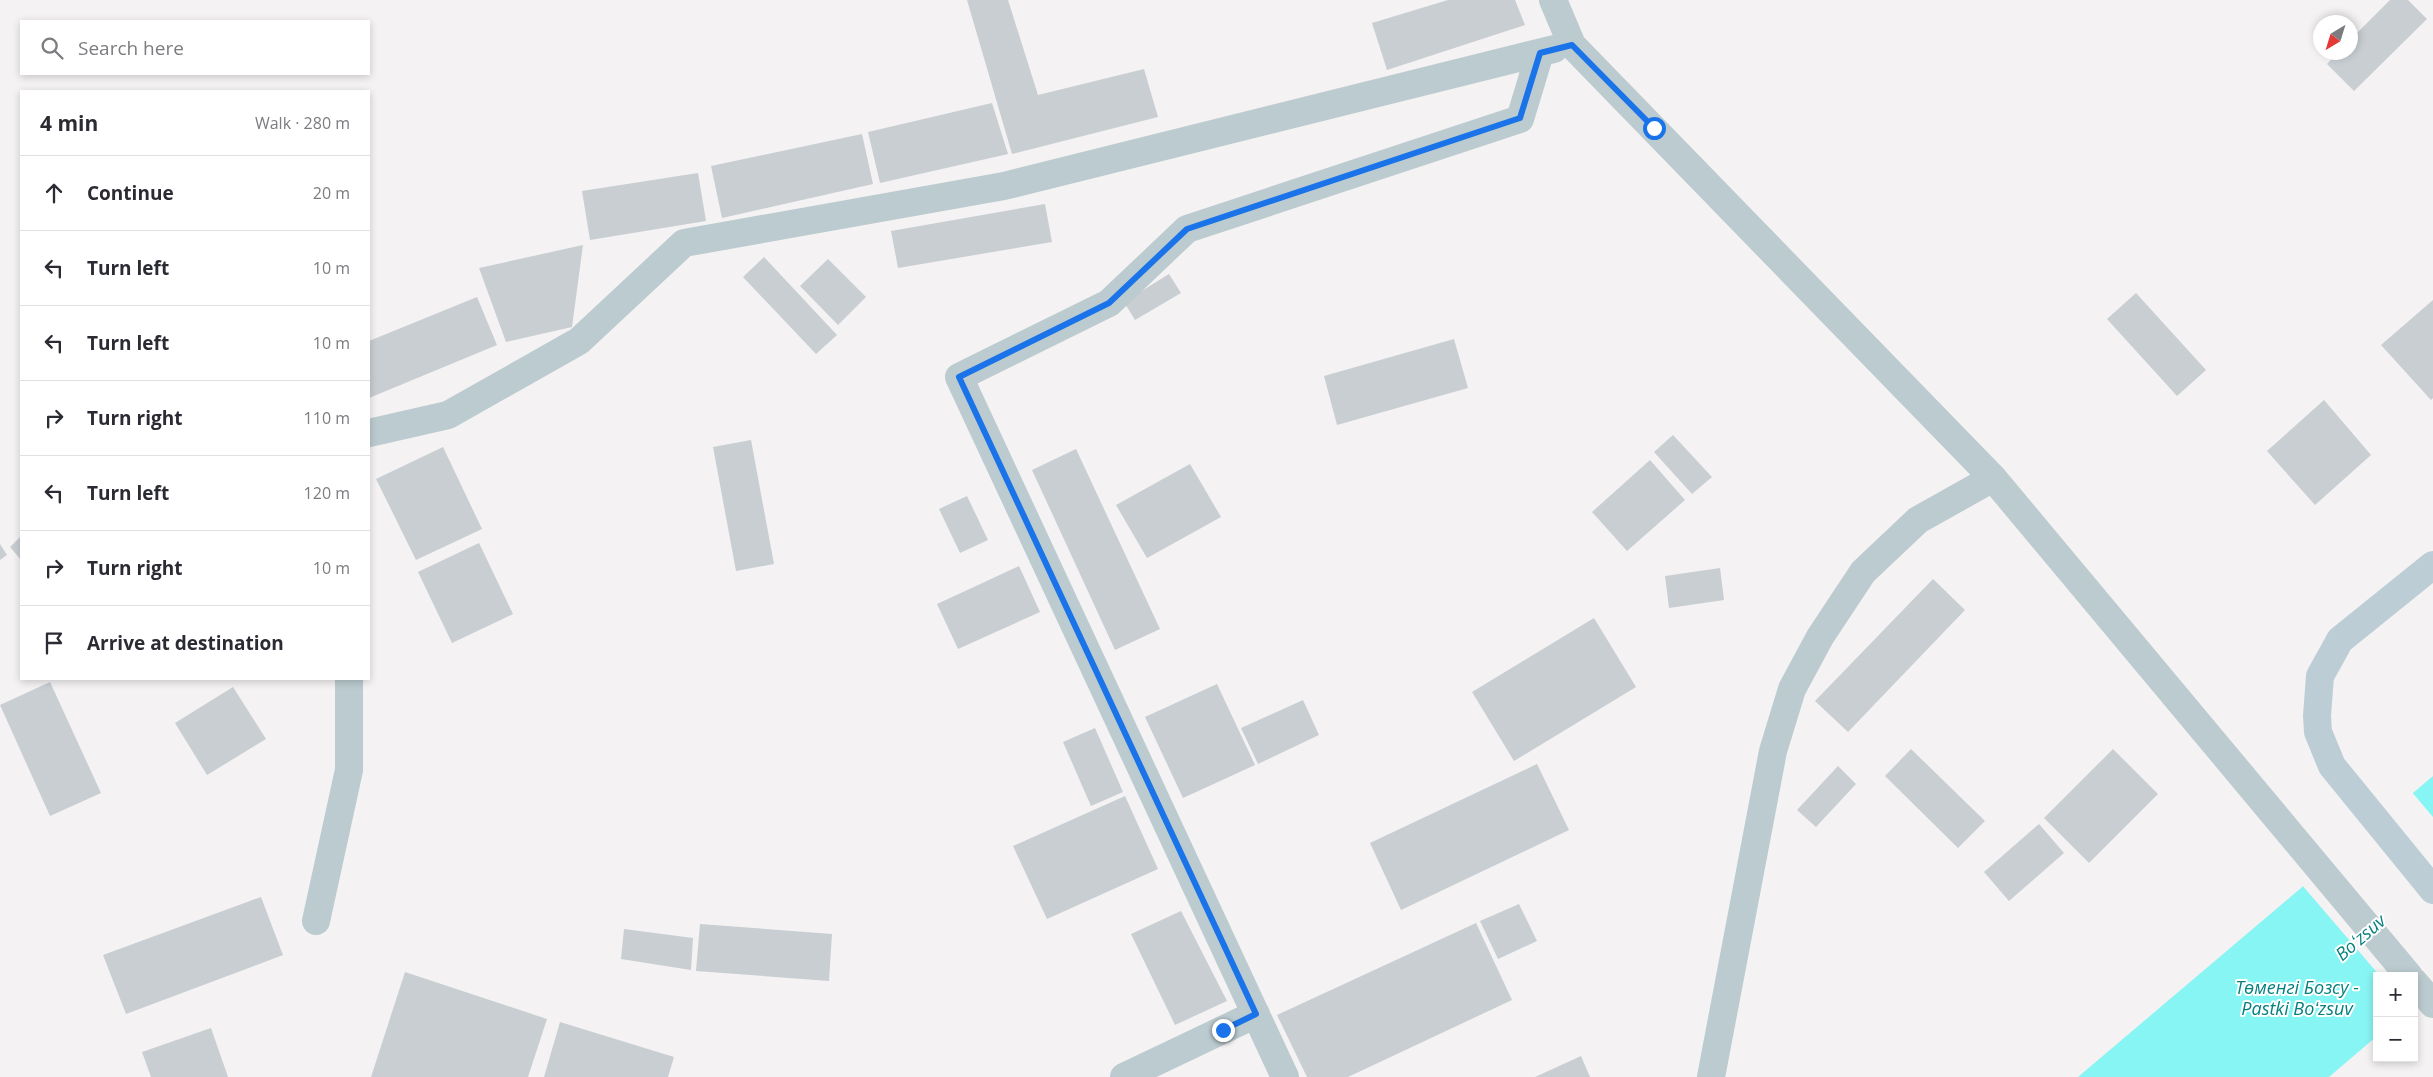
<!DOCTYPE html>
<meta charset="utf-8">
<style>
:root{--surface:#fff;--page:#f7f7f7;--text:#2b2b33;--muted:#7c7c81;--line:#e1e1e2}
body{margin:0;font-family:"Open Sans",sans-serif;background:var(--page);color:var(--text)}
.controls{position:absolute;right:15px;bottom:15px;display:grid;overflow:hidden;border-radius:0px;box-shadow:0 2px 8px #0003}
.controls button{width:45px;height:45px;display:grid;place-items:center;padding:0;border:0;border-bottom:1px solid var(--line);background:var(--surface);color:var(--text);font:25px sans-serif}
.compass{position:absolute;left:2313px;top:15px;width:45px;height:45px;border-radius:50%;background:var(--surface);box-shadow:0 2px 8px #0003;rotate:218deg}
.stop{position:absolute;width:15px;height:15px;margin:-11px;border:4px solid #1a73e8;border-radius:50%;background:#fff}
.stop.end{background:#1a73e8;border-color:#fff;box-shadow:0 1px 5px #0008}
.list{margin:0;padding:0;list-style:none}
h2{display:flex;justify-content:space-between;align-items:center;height:65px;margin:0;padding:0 20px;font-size:21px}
h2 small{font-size:16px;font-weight:400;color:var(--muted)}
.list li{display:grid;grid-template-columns:32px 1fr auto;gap:15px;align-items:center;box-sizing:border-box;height:75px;padding:0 20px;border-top:1px solid var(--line)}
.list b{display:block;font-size:19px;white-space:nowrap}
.list em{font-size:16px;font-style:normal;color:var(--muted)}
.icon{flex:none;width:28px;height:28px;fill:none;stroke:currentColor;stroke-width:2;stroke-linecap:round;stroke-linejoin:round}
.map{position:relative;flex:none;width:2433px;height:1077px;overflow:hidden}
.search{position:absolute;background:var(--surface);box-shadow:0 2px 8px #0003;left:20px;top:20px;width:350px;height:55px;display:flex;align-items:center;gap:12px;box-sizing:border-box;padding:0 18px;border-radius:0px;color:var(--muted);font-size:19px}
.panel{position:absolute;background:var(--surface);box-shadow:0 2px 8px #0003;left:20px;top:90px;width:350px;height:590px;border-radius:0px}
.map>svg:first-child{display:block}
.water{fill:#87f5f3}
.pier{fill:#f4f2f2}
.building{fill:#c8ced2}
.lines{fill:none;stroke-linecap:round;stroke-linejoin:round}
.street{stroke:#bbcbcf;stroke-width:28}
.secondary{stroke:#bccdd5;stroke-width:28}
.route{stroke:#1a73e8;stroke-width:6}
.labels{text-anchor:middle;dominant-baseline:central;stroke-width:4;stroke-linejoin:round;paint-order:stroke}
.water-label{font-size:18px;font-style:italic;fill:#06807f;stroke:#fff}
</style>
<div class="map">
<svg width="2433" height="1077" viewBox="0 0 2433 1077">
<rect width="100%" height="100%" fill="#f4f2f2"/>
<path class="water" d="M2433 776V981L2414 976H2377V1036L2329 1077H2078Z"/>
<path class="pier" d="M2411 791 2433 817V985L2414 976H2380L2302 885Z"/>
<path class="building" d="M967 0H1008L1038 95 1144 69 1158 117 1012 154Z
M1448 0H1515L1525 25 1387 70 1372 23Z
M2390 0H2408L2427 19 2354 91 2327 64 2338 52H2350V40Z
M992 103 1008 154 880 183 868 132Z
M862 134 873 184 722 218 711 166Z
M698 173 706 221 590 240 582 191Z
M1045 204 1052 242 898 268 891 231Z
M583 245 572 327 506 342 479 268Z
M764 257 837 335 816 354 743 277Z
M828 259 866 297 838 325 800 286Z
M1169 274 1181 293 1135 320 1124 302Z
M2136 293 2206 370 2177 396 2107 319Z
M477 297 497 345 369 398V341Z
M2433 300V398L2431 400 2381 345Z
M1454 339 1468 388 1337 425 1324 376Z
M2324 400 2371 455 2315 505 2267 451Z
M1673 435 1712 477 1692 494 1654 452Z
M751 440 774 564 736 571 713 447Z
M443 447 482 529 416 560 376 479Z
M1076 449 1160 629 1115 650 1032 470Z
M1650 460 1685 500 1627 551 1592 512Z
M1190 464 1221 517 1147 558 1116 505Z
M967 496 988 540 960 553 939 509Z
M21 536V560L10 547Z
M479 543 513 614 452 643 418 572Z
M0 544 7 555 0 560Z
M1019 566 1040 612 958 649 937 604Z
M1720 568 1724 600 1669 608 1665 576Z
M1933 579 1965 610 1848 732 1815 701Z
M1594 618 1636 687 1514 761 1472 692Z
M50 682 101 793 50 816 0 705Z
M1217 684 1255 765 1183 798 1145 717Z
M233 687 266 739 207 775 175 723Z
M1303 700 1319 735 1258 764 1241 728Z
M1095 728 1123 792 1091 806 1063 742Z
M1911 749 1985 821 1958 848 1885 776Z
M2113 749 2158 794 2089 863 2044 818Z
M1537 764 1569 830 1401 910 1370 843Z
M1838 766 1856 784 1816 827 1797 810Z
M1125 796 1158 869 1047 919 1013 846Z
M2039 824 2064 853 2009 901 1984 872Z
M261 897 283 955 126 1014 103 955Z
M1519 904 1537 941 1498 959 1480 921Z
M1181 911 1227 1001 1175 1025 1131 934Z
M1476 923 1512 1000 1348 1077H1307L1277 1015Z
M700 924 832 934 829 981 696 971Z
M624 929 693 938 691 970 621 959Z
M405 972 547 1019 528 1077H371Z
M560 1022 674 1057 668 1077H544Z
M211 1028 228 1077H151L142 1052Z
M1581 1056 1590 1077H1535Z"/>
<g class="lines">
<path class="street" d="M1553 0 1572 45 1993 478 2409 976
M369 433 448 415 579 341 684 243 1004 186 1554 49
M316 921 349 770V679
M2414 982 2433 1004
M1124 1077 1256 1014
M1285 1077 959 377 1109 303 1187 229 1520 119 1540 53
M1711 1077 1773 751 1792 689 1820 637 1863 572 1918 520 1993 478"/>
<path class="secondary" d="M2433 565 2340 640 2320 676 2317 716 2318 732 2332 766 2433 890"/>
</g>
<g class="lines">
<path class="route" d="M1223 1030 1256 1014 959 377 1109 303 1187 229 1520 118 1540 53 1572 45 1654 128"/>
</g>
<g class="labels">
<g class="water-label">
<text transform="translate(2360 937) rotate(-41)">Boʻzsuv</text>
<text x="2297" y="987">Төменгі Бозсу -<tspan x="2297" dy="21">Pastki Boʻzsuv</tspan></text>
</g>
</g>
</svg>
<div class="controls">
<button>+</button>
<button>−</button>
</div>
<svg class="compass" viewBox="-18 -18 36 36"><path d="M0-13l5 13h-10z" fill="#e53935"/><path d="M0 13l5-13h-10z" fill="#7c7c81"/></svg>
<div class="stop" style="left:1654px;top:128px"></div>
<div class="stop end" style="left:1223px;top:1030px"></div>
<div class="search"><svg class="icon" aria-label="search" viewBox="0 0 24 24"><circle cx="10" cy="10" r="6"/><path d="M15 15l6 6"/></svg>Search here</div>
<section class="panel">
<h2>4 min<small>Walk · 280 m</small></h2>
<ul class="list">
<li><svg class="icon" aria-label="ahead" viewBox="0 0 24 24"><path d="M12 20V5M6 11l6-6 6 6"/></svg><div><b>Continue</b></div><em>20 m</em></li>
<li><svg class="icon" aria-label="left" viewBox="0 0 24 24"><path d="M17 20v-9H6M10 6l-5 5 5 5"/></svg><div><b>Turn left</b></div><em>10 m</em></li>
<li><svg class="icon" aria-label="left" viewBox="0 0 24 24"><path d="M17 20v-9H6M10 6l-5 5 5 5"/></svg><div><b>Turn left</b></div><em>10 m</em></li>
<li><svg class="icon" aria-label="right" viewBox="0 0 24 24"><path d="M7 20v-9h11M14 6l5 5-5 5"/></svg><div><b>Turn right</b></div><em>110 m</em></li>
<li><svg class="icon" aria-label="left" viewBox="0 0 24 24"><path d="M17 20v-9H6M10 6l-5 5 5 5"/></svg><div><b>Turn left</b></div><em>120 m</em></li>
<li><svg class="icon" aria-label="right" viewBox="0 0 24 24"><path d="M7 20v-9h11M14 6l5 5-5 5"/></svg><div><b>Turn right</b></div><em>10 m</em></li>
<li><svg class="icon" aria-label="arrive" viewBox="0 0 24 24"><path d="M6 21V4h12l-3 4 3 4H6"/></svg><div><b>Arrive at destination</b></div></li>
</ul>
</section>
</div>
